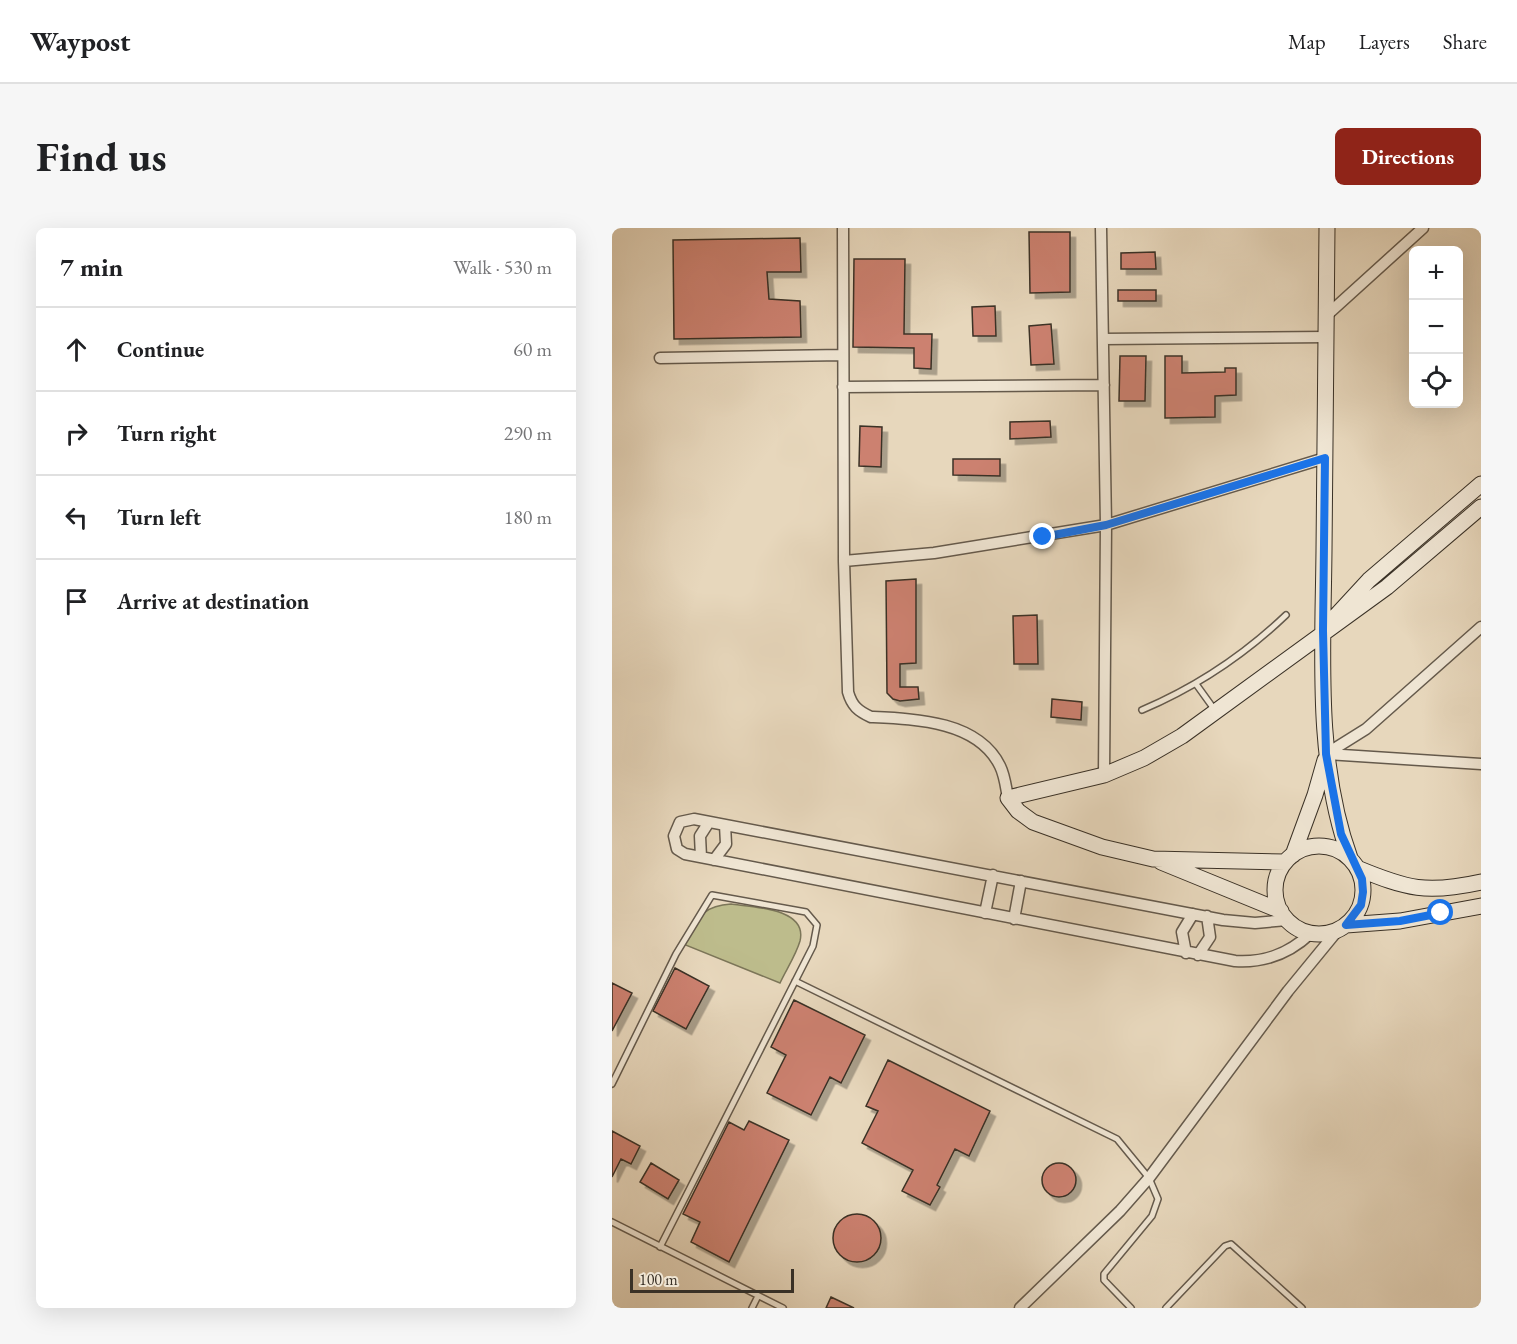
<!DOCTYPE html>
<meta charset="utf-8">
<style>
:root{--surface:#fff;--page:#f6f6f6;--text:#202124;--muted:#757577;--line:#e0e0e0;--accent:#8f2418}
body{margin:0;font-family:"EB Garamond",serif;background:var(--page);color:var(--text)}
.controls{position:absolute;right:18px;top:18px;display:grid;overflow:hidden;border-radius:9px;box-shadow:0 6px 24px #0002}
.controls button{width:54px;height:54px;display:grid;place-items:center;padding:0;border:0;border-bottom:2px solid var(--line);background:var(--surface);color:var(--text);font:30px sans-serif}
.scale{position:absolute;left:18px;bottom:15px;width:164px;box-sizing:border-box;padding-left:6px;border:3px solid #3a3126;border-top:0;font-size:16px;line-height:21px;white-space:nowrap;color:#3a3126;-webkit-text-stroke:4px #efe5d3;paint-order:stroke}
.stop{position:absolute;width:18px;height:18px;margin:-14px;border:4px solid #1a73e8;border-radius:50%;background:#fff}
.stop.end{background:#1a73e8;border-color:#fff;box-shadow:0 2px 6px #0008}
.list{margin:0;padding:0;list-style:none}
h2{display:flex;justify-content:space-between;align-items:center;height:78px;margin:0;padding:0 24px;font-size:26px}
h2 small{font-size:20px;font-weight:400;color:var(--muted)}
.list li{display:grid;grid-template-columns:39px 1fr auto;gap:18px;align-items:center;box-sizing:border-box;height:84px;padding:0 24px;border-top:2px solid var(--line)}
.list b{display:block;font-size:22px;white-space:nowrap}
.list em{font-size:20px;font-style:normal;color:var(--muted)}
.icon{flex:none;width:33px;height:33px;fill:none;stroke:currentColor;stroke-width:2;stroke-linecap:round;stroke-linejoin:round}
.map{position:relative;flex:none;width:869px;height:1080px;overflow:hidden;border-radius:9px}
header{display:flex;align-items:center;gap:36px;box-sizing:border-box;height:84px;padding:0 30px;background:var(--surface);border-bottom:2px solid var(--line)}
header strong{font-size:28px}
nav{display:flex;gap:33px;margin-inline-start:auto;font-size:21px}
.intro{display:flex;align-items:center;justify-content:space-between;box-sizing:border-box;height:144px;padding:0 36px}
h1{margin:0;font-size:42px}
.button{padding:15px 27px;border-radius:9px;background:var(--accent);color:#fff;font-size:21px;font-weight:700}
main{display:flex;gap:36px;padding:0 36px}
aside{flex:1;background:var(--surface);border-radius:9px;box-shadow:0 6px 24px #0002}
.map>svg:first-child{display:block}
.green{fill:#bdbc8c;stroke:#7c7659;stroke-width:1.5}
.building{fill:#cc8170;stroke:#3a3126;stroke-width:1.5;filter:url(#shadow)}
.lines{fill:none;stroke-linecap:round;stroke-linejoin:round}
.lane-casing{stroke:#655a4c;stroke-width:8}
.street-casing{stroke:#655a4c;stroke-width:13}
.secondary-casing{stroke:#3a3126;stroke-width:17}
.lane{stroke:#efe5d3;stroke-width:5}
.street{stroke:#efe5d3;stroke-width:10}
.secondary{stroke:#efe5d3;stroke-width:15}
.route{stroke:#1a73e8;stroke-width:8}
</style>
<header>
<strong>Waypost</strong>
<nav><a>Map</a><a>Layers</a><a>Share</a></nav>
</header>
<div class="intro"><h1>Find us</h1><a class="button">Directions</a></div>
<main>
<aside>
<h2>7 min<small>Walk · 530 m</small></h2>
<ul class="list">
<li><svg class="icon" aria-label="ahead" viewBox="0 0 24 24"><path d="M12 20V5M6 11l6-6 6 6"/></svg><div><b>Continue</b></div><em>60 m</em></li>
<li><svg class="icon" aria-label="right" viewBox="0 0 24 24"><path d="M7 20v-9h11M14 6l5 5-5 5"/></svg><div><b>Turn right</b></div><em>290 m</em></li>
<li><svg class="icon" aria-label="left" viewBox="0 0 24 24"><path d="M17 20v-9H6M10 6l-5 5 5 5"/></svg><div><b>Turn left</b></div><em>180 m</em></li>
<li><svg class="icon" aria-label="arrive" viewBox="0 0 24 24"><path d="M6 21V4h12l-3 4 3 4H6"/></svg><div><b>Arrive at destination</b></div></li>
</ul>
</aside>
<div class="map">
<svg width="869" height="1080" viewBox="0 0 869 1080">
<defs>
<filter id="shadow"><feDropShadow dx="5.5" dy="5.5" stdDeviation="0" flood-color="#0004"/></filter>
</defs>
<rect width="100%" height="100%" fill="#e7d7bc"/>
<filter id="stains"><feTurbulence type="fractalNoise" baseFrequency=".00333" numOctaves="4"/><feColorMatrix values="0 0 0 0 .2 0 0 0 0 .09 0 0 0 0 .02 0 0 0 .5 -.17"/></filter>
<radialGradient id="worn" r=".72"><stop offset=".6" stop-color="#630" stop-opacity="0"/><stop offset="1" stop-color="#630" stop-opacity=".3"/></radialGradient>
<path class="green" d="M119 676C140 679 196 680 188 713 184 727 174 742 168 755L71 716C86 692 88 678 119 676Z"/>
<path class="building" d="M417 4H458V64L418 65Z
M188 10 189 44H155L157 71 188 73 189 109 62 111 61 12Z
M543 24 544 41H509V25Z
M242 31H293L292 106H320L319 141 302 140V120L241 119Z
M506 62H544V73H506Z
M383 78 384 108H361L360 79Z
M439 96 442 136 419 137 417 98Z
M508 128H534L533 173H507Z
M553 128H570V145L613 144V140H624V167L603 168V189L553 190Z
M438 193 439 209 398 211V194Z
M248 198 270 199 269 239 247 238Z
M341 231H388V248L341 247Z
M304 351V435L288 436V459H306L307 471 288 473 281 471 275 465 274 353Z
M425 387 426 436H402L401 388Z
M440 471 470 474 469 492 439 489Z
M63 740 97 758 74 801 41 783Z
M0 755 20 765 0 803Z
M182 772 253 807 229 855 218 849 199 887 155 865 174 827 159 819Z
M276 832 378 883 357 928 343 921 325 957 328 959 318 977 290 963 301 942 250 915 266 883 254 878Z
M137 893 177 912 117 1034 79 1014 88 994 71 986 117 894 132 902Z
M0 903 28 918 19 936 9 931 0 949Z
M430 952a17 17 0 1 1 34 0a17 17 0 1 1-34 0Z
M39 935 67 952 56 971 28 954Z
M221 1010a24 24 0 1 1 48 0a24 24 0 1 1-48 0Z
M219 1069 242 1080H214Z"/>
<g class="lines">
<defs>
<path id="lane" d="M584 456 602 481
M530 482C584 459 631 428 674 387
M183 753 505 911 537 950 546 971 540 988 492 1046V1052L519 1080
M0 856 64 726 100 667 194 684 205 697 201 718 48 1019
M0 994 171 1080
M140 1080 146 1068
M554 1080 613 1018 619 1016 690 1080"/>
<path id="street" d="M231 0 232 333 236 464C240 478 246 483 259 489 304 491 366 493 388 538 393 548 394 560 396 570
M489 0 494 297 492 547
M715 87 811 0
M491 111 715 109
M48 130 231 127
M231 159 492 157
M232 333 322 325 494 297 713 230
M714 526 754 501 869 399
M715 526 869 536
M89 629 88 608 97 594
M102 632 114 616 113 597
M373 685 381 647
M402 691 409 653
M675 692 643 695 611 692 82 591 68 594 62 608 65 621 73 626 623 733C653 735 677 726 699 705
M574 725 570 704 581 686
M586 727 598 709 595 688
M408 1080 508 983 537 950 676 763 726 702"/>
<path id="secondary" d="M715 0C714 108 713 216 712 323 711 425 703 534 738 630
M721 391 757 352 869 256
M663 662a44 44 0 1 1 88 0a44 44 0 1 1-88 0Z
M681 627 703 567 713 532
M549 634 669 683
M673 634 541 631 490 619 421 594 406 583 396 570 492 547 532 530 570 508 775 359 869 279
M745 640C795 661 815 666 869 654
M734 697 788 693 869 678"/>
</defs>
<use href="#lane" class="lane-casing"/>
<use href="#street" class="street-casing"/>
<use href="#secondary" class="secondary-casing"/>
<use href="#lane" class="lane"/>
<use href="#street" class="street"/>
<use href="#secondary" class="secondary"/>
</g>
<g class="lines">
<path class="route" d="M431 309 494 297 713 230 711 403 714 526 729 606 750 651 751 664 749 677 734 697 788 693 829 685"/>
</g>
<rect width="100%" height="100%" filter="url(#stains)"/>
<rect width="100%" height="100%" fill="url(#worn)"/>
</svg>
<div class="controls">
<button>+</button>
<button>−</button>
<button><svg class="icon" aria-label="locate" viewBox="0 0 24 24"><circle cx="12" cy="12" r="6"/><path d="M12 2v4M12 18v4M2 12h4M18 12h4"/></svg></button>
</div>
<div class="scale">100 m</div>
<div class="stop" style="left:829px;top:685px"></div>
<div class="stop end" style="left:431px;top:309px"></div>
</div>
</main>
